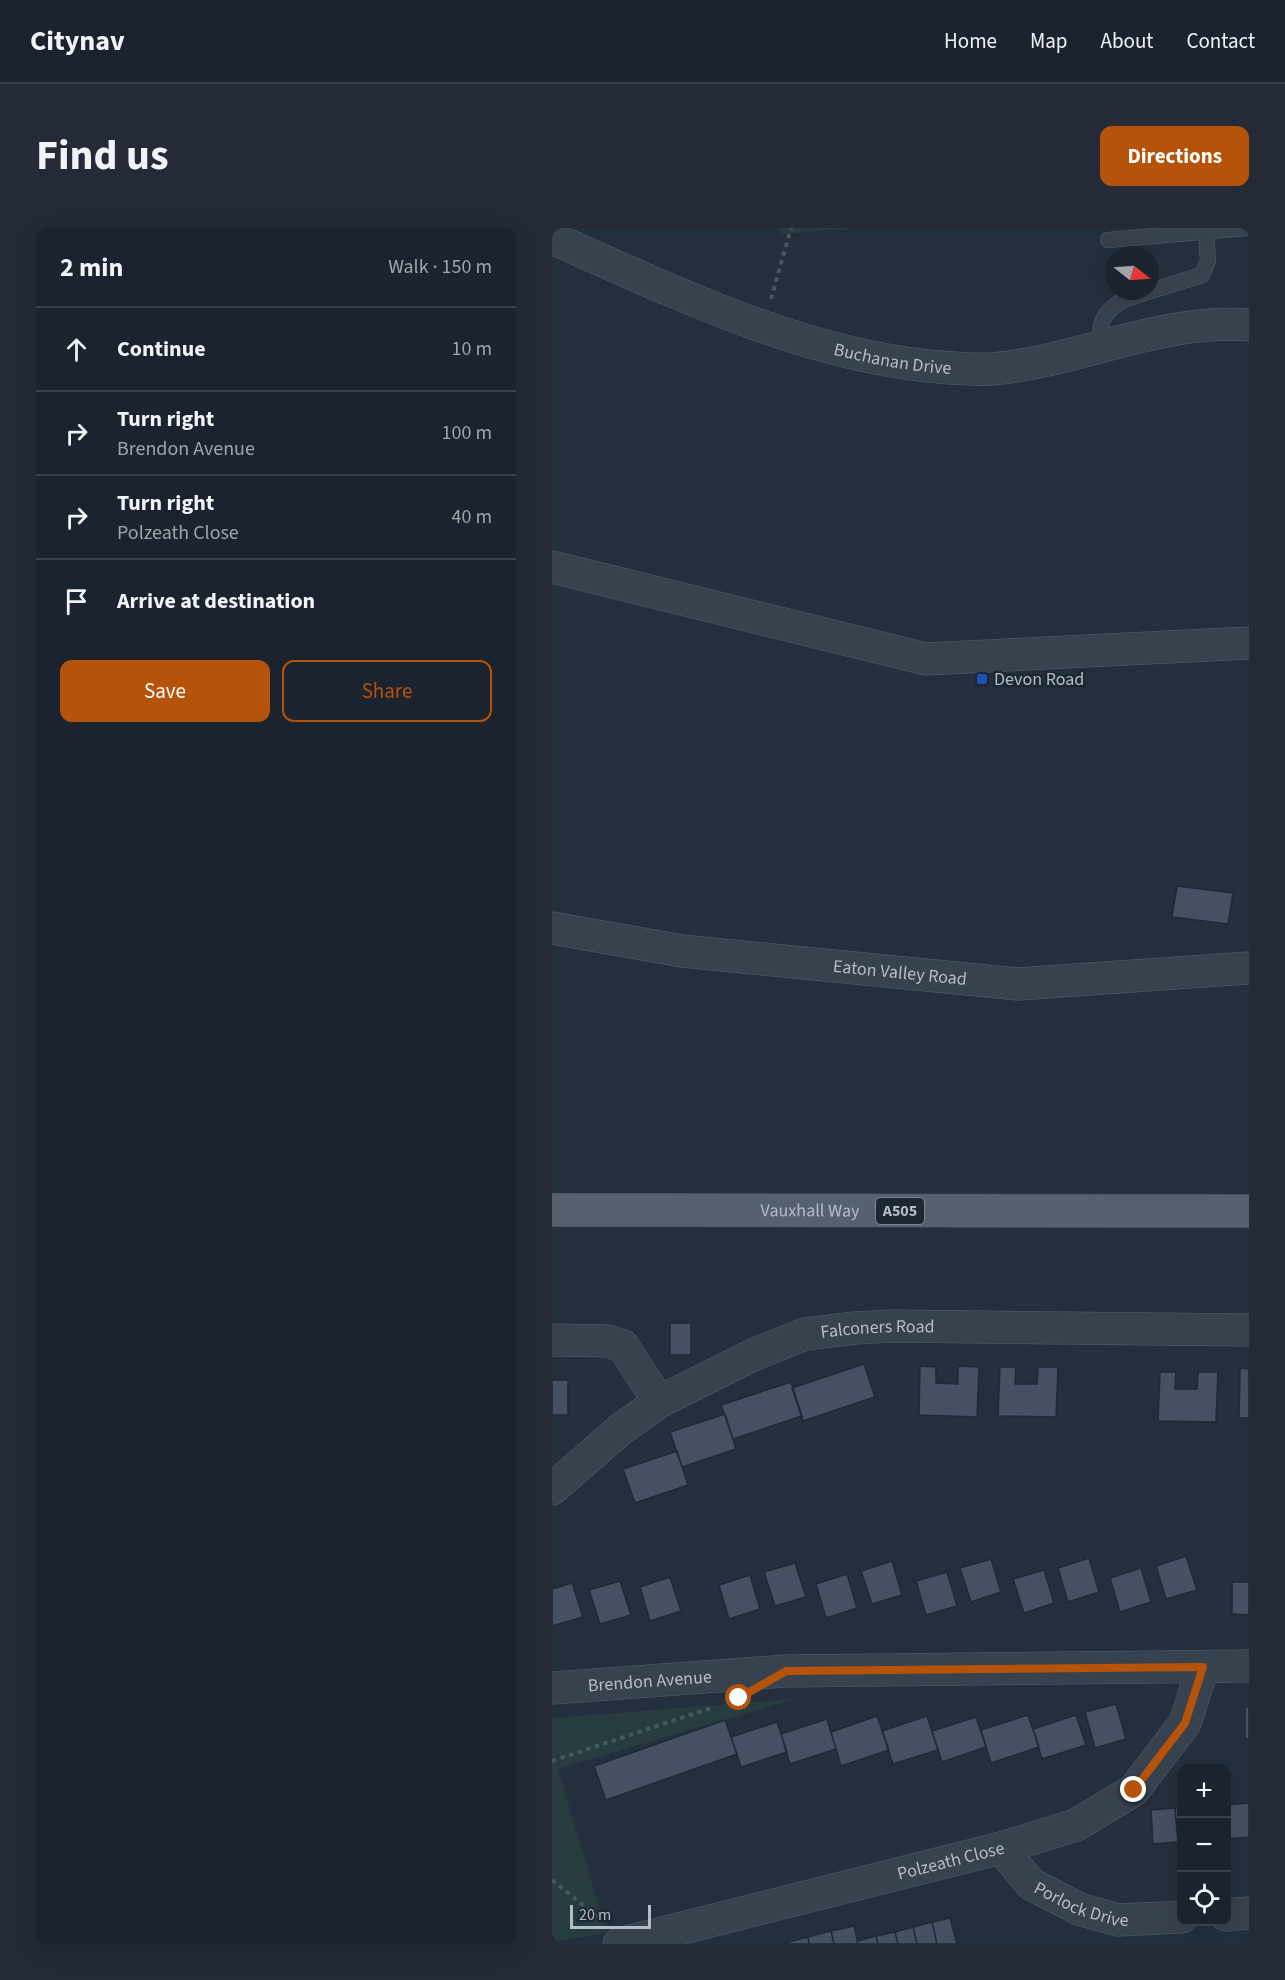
<!DOCTYPE html>
<meta charset="utf-8">
<style>
:root{--surface:#1b232e;--page:#242b36;--text:#f1f3f6;--muted:#a0a4aa;--line:#39404a;--accent:#b45309}
body{margin:0;font-family:"Source Sans 3",sans-serif;background:var(--page);color:var(--text)}
.controls{position:absolute;right:18px;bottom:18px;display:grid;overflow:hidden;border-radius:12px;box-shadow:0 6px 24px #0002}
.controls button{width:54px;height:54px;display:grid;place-items:center;padding:0;border:0;border-bottom:2px solid var(--line);background:var(--surface);color:var(--text);font:30px sans-serif}
.compass{position:absolute;left:553px;top:18px;width:54px;height:54px;border-radius:50%;background:var(--surface);box-shadow:0 6px 24px #0002;rotate:107deg}
.scale{position:absolute;left:18px;bottom:15px;width:81px;box-sizing:border-box;padding-left:6px;border:3px solid #b4bcc9;border-top:0;font-size:16px;line-height:21px;white-space:nowrap;color:#b4bcc9;-webkit-text-stroke:4px #1d2633;paint-order:stroke}
.stop{position:absolute;width:18px;height:18px;margin:-14px;border:4px solid #b45309;border-radius:50%;background:#fff}
.stop.end{background:#b45309;border-color:#fff;box-shadow:0 2px 6px #0008}
.list{margin:0;padding:0;list-style:none}
h2{display:flex;justify-content:space-between;align-items:center;height:78px;margin:0;padding:0 24px;font-size:26px}
h2 small{font-size:20px;font-weight:400;color:var(--muted)}
.list li{display:grid;grid-template-columns:39px 1fr auto;gap:18px;align-items:center;box-sizing:border-box;height:84px;padding:0 24px;border-top:2px solid var(--line)}
.list b{display:block;font-size:22px;white-space:nowrap}
.list p{margin:0;font-size:20px;white-space:nowrap;color:var(--muted)}
.list em{font-size:20px;font-style:normal;color:var(--muted)}
.actions{display:flex;gap:12px;padding:18px 24px}
.actions a{flex:1;padding:14px 0;border:2px solid var(--accent);border-radius:12px;text-align:center;font-size:21px;color:var(--accent)}
.actions .main{background:var(--accent);color:#fff}
.icon{flex:none;width:33px;height:33px;fill:none;stroke:currentColor;stroke-width:2;stroke-linecap:round;stroke-linejoin:round}
.map{position:relative;flex:none;width:697px;height:1716px;overflow:hidden;border-radius:12px}
header{display:flex;align-items:center;gap:36px;box-sizing:border-box;height:84px;padding:0 30px;background:var(--surface);border-bottom:2px solid var(--line)}
header strong{font-size:28px}
nav{display:flex;gap:33px;margin-inline-start:auto;font-size:21px}
.intro{display:flex;align-items:center;justify-content:space-between;box-sizing:border-box;height:144px;padding:0 36px}
h1{margin:0;font-size:42px}
.button{padding:15px 27px;border-radius:12px;background:var(--accent);color:#fff;font-size:21px;font-weight:700}
main{display:flex;gap:36px;padding:0 36px}
aside{flex:1;background:var(--surface);border-radius:12px;box-shadow:0 6px 24px #0002}
.map>svg:first-child{display:block}
.green{fill:#263c3f}
.building{fill:#455162;stroke:#1f2835;stroke-width:1.5}
.lines{fill:none;stroke-linecap:round;stroke-linejoin:round}
.lane-casing{stroke:#565f6c;stroke-width:16}
.street-casing{stroke:#565f6c;stroke-width:33}
.primary-casing{stroke:#414a57;stroke-width:34}
.path{stroke:#44595c;stroke-width:4;stroke-dasharray:4.5 4.5;stroke-linecap:butt}
.lane{stroke:#38414e;stroke-width:15}
.street{stroke:#38414e;stroke-width:32}
.primary{stroke:#56606e;stroke-width:33}
.route{stroke:#b45309;stroke-width:8}
.transit-dot{fill:#1a4fb4;stroke:#1d2633;stroke-width:2}
.labels{text-anchor:middle;dominant-baseline:central;stroke-width:5;stroke-linejoin:round;paint-order:stroke}
.shield{fill:#1d2633;stroke:#878f9c;stroke-width:1.5}
.shield-label{font-size:16px;font-weight:bold;fill:#b4bcc9}
.street-label{font-size:18px;fill:#b4bcc9;stroke:#1d2633}
.poi-label{font-size:18px;fill:#b4bcc9;stroke:#1d2633;text-anchor:start}
</style>
<header>
<strong>Citynav</strong>
<nav><a>Home</a><a>Map</a><a>About</a><a>Contact</a></nav>
</header>
<div class="intro"><h1>Find us</h1><a class="button">Directions</a></div>
<main>
<aside>
<h2>2 min<small>Walk · 150 m</small></h2>
<ul class="list">
<li><svg class="icon" aria-label="ahead" viewBox="0 0 24 24"><path d="M12 20V5M6 11l6-6 6 6"/></svg><div><b>Continue</b></div><em>10 m</em></li>
<li><svg class="icon" aria-label="right" viewBox="0 0 24 24"><path d="M7 20v-9h11M14 6l5 5-5 5"/></svg><div><b>Turn right</b><p>Brendon Avenue</p></div><em>100 m</em></li>
<li><svg class="icon" aria-label="right" viewBox="0 0 24 24"><path d="M7 20v-9h11M14 6l5 5-5 5"/></svg><div><b>Turn right</b><p>Polzeath Close</p></div><em>40 m</em></li>
<li><svg class="icon" aria-label="arrive" viewBox="0 0 24 24"><path d="M6 21V4h12l-3 4 3 4H6"/></svg><div><b>Arrive at destination</b></div></li>
</ul>
<div class="actions"><a class="main">Save</a><a>Share</a></div>
</aside>
<div class="map">
<svg width="697" height="1716" viewBox="0 0 697 1716">
<rect width="100%" height="100%" fill="#242f3e"/>
<path class="green" d="M227 0H303L230 6Z
M243 1471 6 1541 55 1705 0 1714V1490Z"/>
<path class="building" d="M625 658 681 665 676 696 620 689Z
M118 1095H139V1127H118Z
M312 1136 323 1169 251 1193 240 1160Z
M368 1138 384 1139V1155L406 1156V1138L427 1139 425 1189 367 1187Z
M448 1139H464L463 1156H485L486 1139H506L504 1189 446 1188Z
M688 1140 697 1141V1190H687Z
M608 1144H624L623 1161H645L646 1144H666L664 1194 606 1193Z
M0 1152H16V1187H0Z
M239 1154 250 1188 181 1211 169 1177Z
M173 1186 184 1221 130 1239 118 1204Z
M125 1223 136 1257 83 1275 71 1241Z
M634 1328 645 1362 614 1371 604 1338Z
M537 1330 547 1364 516 1374 506 1340Z
M439 1331 449 1364 419 1374 408 1340Z
M340 1333 350 1367 320 1376 309 1343Z
M243 1335 254 1369 223 1378 212 1344Z
M589 1340 599 1374 568 1384 558 1350Z
M492 1342 502 1375 472 1385 461 1351Z
M395 1344 405 1378 374 1387 364 1353Z
M295 1346 305 1380 274 1390 264 1356Z
M198 1347 208 1381 177 1391 167 1357Z
M118 1349 129 1383 98 1393 88 1359Z
M68 1353 79 1387 48 1396 37 1362Z
M680 1354H697V1387L680 1386Z
M20 1355 31 1389 0 1398V1361Z
M564 1476 574 1511 543 1520 533 1484Z
M693 1479H697V1511H693Z
M476 1487 487 1519 439 1535 429 1502Z
M524 1487 534 1517 490 1531 481 1501Z
M325 1488 337 1522 289 1538 279 1504Z
M375 1488 386 1522 341 1536 330 1503Z
M424 1489 434 1519 390 1534 380 1503Z
M275 1491 284 1521 238 1536 229 1506Z
M173 1492 185 1526 54 1572 42 1538Z
M225 1494 235 1524 189 1539 179 1509Z
M697 1575V1609L675 1611 674 1577Z
M623 1580 626 1614 601 1616 599 1582Z
M623 1580H630V1614H626Z
M398 1690 405 1716H385L380 1694Z
M380 1694 385 1716H365L361 1699Z
M302 1698 306 1716H282L279 1703Z
M361 1699 365 1716H346L343 1704Z
M279 1703 282 1716H257L256 1709Z
M343 1704 346 1716H326L324 1708Z
M324 1708 326 1716H306L305 1713Z
M256 1709 257 1716H233V1715Z"/>
<g class="lines">
<defs>
<path id="lane" d="M556 12 695 0
M550 118C545 95 552 83 573 71L650 47 656 33 654 3"/>
<g id="street">
<path id="s1" d="M0 10C120 63 244 124 376 138 397 140 418 142 439 141 526 134 609 90 697 97"/>
<path d="M0 339 374 431 697 415"/>
<path id="s2" d="M0 700 130 723 466 756 697 740"/>
<path d="M0 1112 56 1113 71 1118 107 1174"/>
<path id="s3" d="M0 1261 69 1201 107 1174 203 1126 253 1106 303 1100 341 1098 697 1102"/>
<path id="s4" d="M0 1460 234 1443 697 1438"/>
<path id="s5" d="M449 1620 479 1656 527 1681 566 1692 630 1689"/>
<path d="M674 1687 697 1685"/>
<path id="s6" d="M67 1716 449 1620 524 1597 582 1562 633 1495 651 1439"/>
</g>
<g id="primary">
<path id="s7" d="M0 982 697 983"/>
</g>
</defs>
<use href="#lane" class="lane-casing"/>
<use href="#street" class="street-casing"/>
<use href="#primary" class="primary-casing"/>
<path class="path" d="M219 71 239 0
M0 1533 162 1479
M0 1652 51 1693"/>
<use href="#lane" class="lane"/>
<use href="#street" class="street"/>
<use href="#primary" class="primary"/>
</g>
<g class="lines">
<path class="route" d="M187 1470 234 1443 651 1439 633 1495 582 1562"/>
</g>
<rect class="transit-dot" x="424" y="445" width="12" height="12" rx="3"/>
<g class="labels">
<rect class="shield" x="324" y="970" width="48" height="26" rx="4.5"/>
<g class="shield-label">
<text x="348" y="983">A505</text>
</g>
<g class="street-label">
<text stroke="none"><textPath href="#s1" startOffset="363">Buchanan Drive</textPath></text>
<text stroke="none"><textPath href="#s2" startOffset="351">Eaton Valley Road</textPath></text>
<text stroke="none"><textPath href="#s7" startOffset="258">Vauxhall Way</textPath></text>
<text stroke="none"><textPath href="#s3" startOffset="372">Falconers Road</textPath></text>
<text stroke="none"><textPath href="#s4" startOffset="98">Brendon Avenue</textPath></text>
<text stroke="none"><textPath href="#s6" startOffset="342">Polzeath Close</textPath></text>
<text stroke="none"><textPath href="#s5" startOffset="102">Porlock Drive</textPath></text>
</g>
<g class="poi-label">
<text x="442" y="451">Devon Road</text>
</g>
</g>
</svg>
<div class="controls">
<button>+</button>
<button>−</button>
<button><svg class="icon" aria-label="locate" viewBox="0 0 24 24"><circle cx="12" cy="12" r="6"/><path d="M12 2v4M12 18v4M2 12h4M18 12h4"/></svg></button>
</div>
<svg class="compass" viewBox="-18 -18 36 36"><path d="M0-13l5 13h-10z" fill="#e53935"/><path d="M0 13l5-13h-10z" fill="#a0a4aa"/></svg>
<div class="scale">20 m</div>
<div class="stop" style="left:187px;top:1470px"></div>
<div class="stop end" style="left:582px;top:1562px"></div>
</div>
</main>
